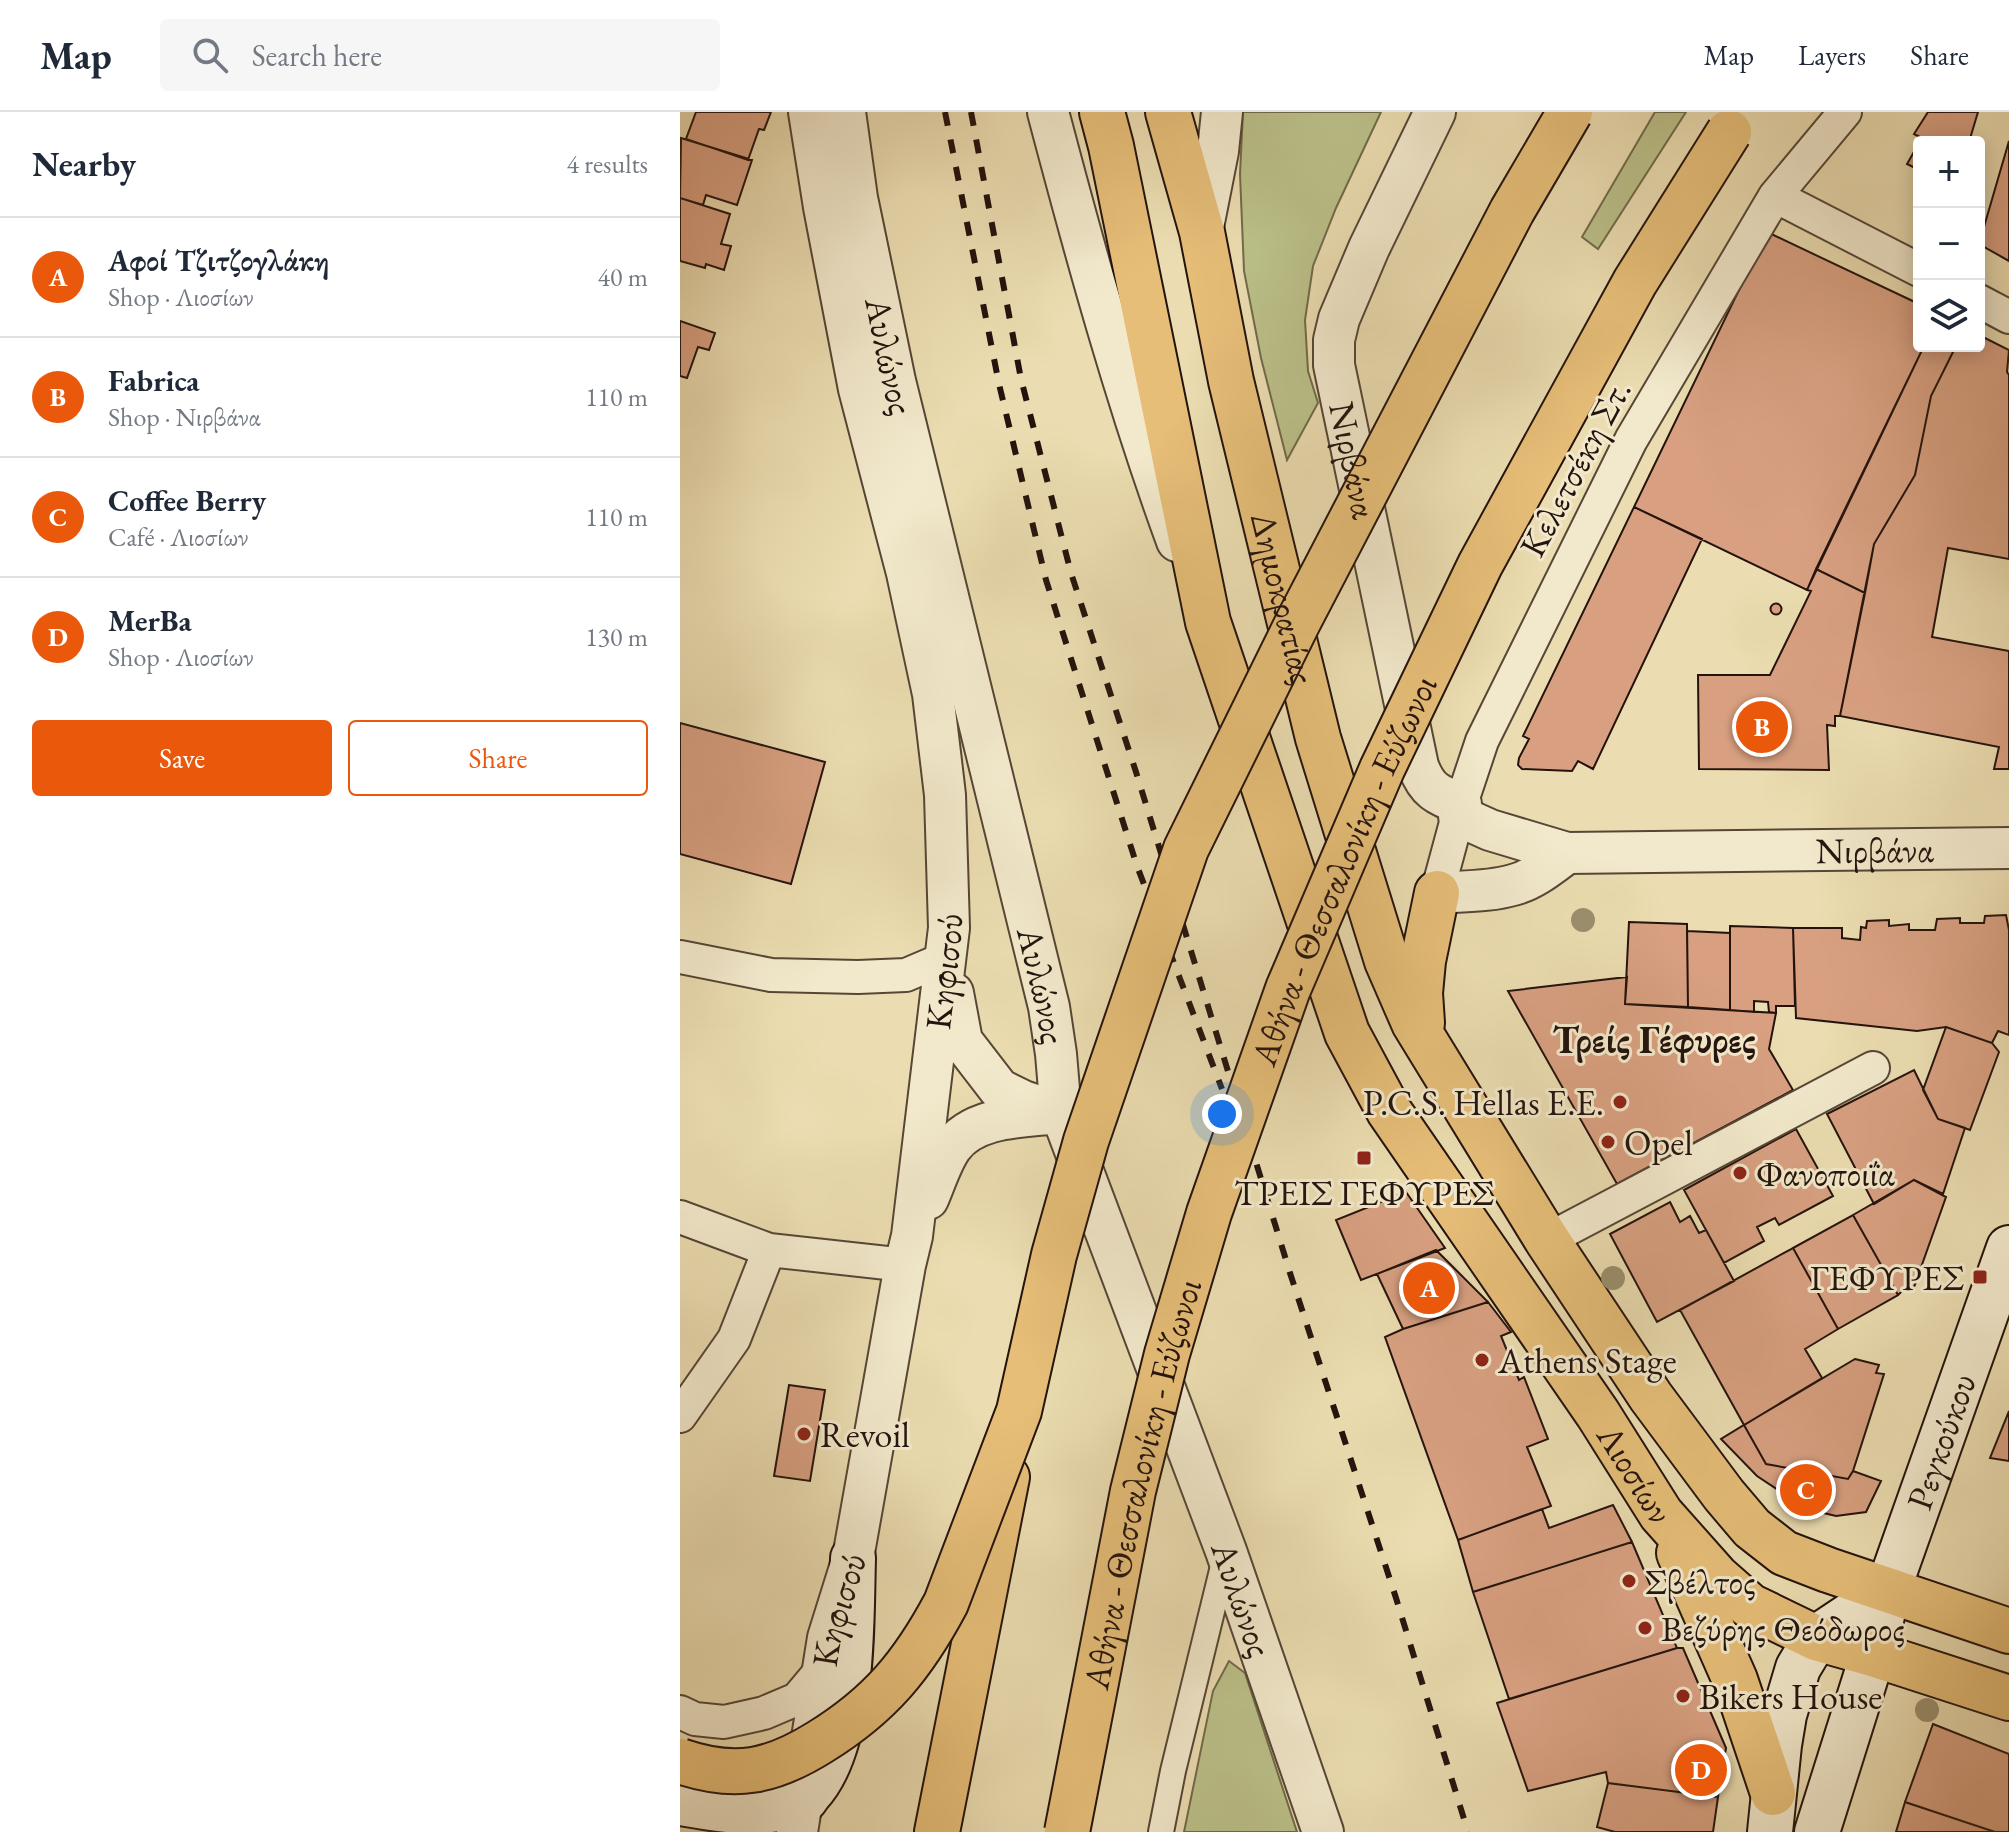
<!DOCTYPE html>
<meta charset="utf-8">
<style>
:root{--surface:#fff;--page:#f6f6f7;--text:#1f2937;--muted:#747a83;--line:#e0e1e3;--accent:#ea580c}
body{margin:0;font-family:"EB Garamond",serif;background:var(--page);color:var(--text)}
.controls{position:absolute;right:24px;top:24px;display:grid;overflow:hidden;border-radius:8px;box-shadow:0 4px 20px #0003}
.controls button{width:72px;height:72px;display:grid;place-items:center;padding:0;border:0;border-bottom:2px solid var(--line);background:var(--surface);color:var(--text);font:40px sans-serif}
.you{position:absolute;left:542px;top:1002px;width:28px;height:28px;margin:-20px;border:6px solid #fff;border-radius:50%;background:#1a73e8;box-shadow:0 0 0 12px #1a73e833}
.badge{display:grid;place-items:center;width:52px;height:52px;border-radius:50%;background:var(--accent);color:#fff;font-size:26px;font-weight:700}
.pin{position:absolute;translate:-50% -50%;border:4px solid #fff;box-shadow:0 2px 8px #0006}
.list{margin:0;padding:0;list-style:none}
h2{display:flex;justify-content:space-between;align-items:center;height:104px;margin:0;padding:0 32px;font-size:34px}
h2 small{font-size:26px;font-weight:400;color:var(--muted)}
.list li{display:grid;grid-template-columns:52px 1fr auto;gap:24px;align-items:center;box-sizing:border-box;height:120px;padding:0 32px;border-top:2px solid var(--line)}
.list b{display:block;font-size:30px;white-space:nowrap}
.list p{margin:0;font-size:26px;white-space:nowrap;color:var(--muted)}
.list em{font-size:26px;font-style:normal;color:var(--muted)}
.actions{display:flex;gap:16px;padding:24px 32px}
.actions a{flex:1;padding:18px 0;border:2px solid var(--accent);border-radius:8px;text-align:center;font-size:28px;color:var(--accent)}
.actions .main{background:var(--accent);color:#fff}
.icon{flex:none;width:44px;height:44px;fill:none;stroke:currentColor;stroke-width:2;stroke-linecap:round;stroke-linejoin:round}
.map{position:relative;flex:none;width:1329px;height:1720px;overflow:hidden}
header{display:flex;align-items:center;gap:48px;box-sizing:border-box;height:112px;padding:0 40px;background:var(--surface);border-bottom:2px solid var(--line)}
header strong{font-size:38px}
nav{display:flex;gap:44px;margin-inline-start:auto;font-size:28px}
.search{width:560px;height:72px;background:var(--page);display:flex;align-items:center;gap:20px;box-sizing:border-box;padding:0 28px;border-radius:8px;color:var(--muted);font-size:30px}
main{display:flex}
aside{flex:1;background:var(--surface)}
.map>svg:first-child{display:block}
.green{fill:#bbc089;stroke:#706a4b;stroke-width:2}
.building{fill:#d8a081;stroke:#24130d;stroke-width:2}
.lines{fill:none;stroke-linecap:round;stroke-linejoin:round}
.pedestrian-casing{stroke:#564636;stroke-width:28}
.minor-casing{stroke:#564636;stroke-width:36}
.tertiary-casing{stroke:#564636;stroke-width:44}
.secondary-casing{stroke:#24130d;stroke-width:48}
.primary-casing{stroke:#24130d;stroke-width:48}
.motorway-casing{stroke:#24130d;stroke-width:48}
.pedestrian{stroke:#f2e9cc;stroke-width:24}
.minor{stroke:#f2e9cc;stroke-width:32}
.tertiary{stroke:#f2e9cc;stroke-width:40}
.secondary{stroke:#f2e9cc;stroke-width:44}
.primary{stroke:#e6be78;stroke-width:44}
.motorway{stroke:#e6be78;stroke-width:44}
.rail{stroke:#24130d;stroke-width:6;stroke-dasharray:14 14;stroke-linecap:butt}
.motorway-bridge-casing{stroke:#24130d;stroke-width:48;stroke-linecap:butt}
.motorway-bridge{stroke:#e6be78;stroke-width:44}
.tree{fill:#9b8f6e}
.poi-dot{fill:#8f2418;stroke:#f2e9cc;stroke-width:3}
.labels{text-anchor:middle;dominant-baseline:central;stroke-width:6;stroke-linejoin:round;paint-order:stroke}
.street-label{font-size:36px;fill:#24130d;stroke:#f2e9cc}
.poi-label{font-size:36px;fill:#24130d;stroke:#f2e9cc;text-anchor:start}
.neighbourhood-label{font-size:38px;font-weight:bold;fill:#24130d;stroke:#f2e9cc}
</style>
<header>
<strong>Map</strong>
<div class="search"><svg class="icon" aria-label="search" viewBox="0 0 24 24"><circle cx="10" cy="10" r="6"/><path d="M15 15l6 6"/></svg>Search here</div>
<nav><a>Map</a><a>Layers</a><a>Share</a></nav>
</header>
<main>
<aside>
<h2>Nearby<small>4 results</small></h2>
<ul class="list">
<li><span class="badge">A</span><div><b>Αφοί Τζιτζογλάκη</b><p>Shop · Λιοσίων</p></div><em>40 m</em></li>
<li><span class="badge">B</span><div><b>Fabrica</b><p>Shop · Νιρβάνα</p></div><em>110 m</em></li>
<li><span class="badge">C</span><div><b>Coffee Berry</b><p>Café · Λιοσίων</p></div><em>110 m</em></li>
<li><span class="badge">D</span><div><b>MerBa</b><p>Shop · Λιοσίων</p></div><em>130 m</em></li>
</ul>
<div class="actions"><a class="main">Save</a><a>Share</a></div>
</aside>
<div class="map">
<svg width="1329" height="1720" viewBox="0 0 1329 1720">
<rect width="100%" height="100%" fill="#ebddb1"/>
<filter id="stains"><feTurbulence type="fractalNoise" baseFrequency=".0025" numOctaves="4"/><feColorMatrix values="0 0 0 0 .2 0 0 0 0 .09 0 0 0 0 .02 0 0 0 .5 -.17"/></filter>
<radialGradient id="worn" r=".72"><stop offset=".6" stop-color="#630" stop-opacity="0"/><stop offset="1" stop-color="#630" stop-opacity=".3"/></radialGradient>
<path class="green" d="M563 0H701L656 96 633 154 625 208 628 259 638 291 607 348 581 246 564 159 560 62Z
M975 0H1006L918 137 902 125Z
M549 1549 565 1561 617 1720H504L533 1579Z"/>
<path class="building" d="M16 0H91L84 18 79 17 68 48 6 27Z
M1248 0H1298L1289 30H1240L1242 26 1234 22Z
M1 26 72 48 57 93 26 83 23 93 0 86Z
M1329 29V149L1299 132Z
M1239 31V58L1227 52Z
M0 86 50 102 41 132 51 134 44 158 26 152 25 156 0 149Z
M1087 120 1239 192V234H1244L1127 478 954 395Z
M0 209 35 221 29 238 18 235 7 266 0 264Z
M1299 223 1329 238 1327 260 1329 263V447L1268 436 1252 525 1329 539V657H1314L1319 635 1160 604 1194 432 1235 363 1251 284 1276 234H1299Z
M1244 234H1276L1251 284 1235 363 1194 432 1185 481 1136 457Z
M954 395 1022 427 913 657 898 649 892 659 842 657 838 653 839 646 849 627 843 624Z
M1136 457 1185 481 1160 604H1155V614L1147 613 1149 658 1019 657 1018 563H1090L1131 479 1127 478Z
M1090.5 497a5.5 5.5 0 1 1 11 0a5.5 5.5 0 1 1-11 0Z
M0 611 145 650 111 772 0 742Z
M1326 803 1329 818V923L1318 919 1312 931 1266 915 1237 919 1116 906 1113 816H1162V826L1180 828 1181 815 1186 816 1187 809 1209 808V814L1229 812V818H1255L1257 807 1280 806V811H1304L1305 804Z
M949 810 1007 812 1008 895 945 892Z
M1050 814 1113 816 1115 894H1096V901L1089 900 1088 890 1074 889V900L1050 898Z
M1007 819 1050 821V898L1008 895Z
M947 865 945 892 1096 901 1089 937 1113 978 937 1072 828 879Z
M1266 915 1312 931 1319 940 1290 1018 1258 1007 1243 978Z
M1234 958 1258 1007 1285 1016 1263 1082 1234 1068 1194 1092 1147 1002Z
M1116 1017 1153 1084 1099 1113 1095 1106 1077 1115 1084 1129 1044 1151 1004 1078Z
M1234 1068 1266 1085 1233 1178 1228 1174 1218 1183 1173 1103Z
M726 1080 765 1136 681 1168 656 1108Z
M990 1090 1000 1110 1010 1104 1019 1121 1026 1118 1054 1169 977 1210 930 1122Z
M1173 1103 1218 1183 1158 1217 1113 1136Z
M1113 1136 1158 1217 1125 1237 1142 1266 1064 1313 1000 1198Z
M756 1138 808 1190 723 1217 697 1162Z
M808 1190 831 1220 821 1224 839 1268 844 1265 868 1327 847 1335 871 1394 778 1428 705 1225 723 1217Z
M1175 1247 1199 1253 1196 1261 1204 1262 1173 1359 1168 1367 1086 1352 1064 1313Z
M109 1273 145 1278 130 1369 94 1364Z
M1329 1299V1349L1310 1346Z
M1064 1313 1086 1352 1168 1367 1173 1359 1201 1369 1186 1400 1156 1404 1127 1397 1077 1364 1041 1327Z
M933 1393 952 1430 793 1480 778 1428 862 1397 869 1416Z
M952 1430 997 1536 829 1587 793 1480Z
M997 1536H1003L1046 1636 1038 1685 928 1671 926 1660 848 1679 817 1591Z
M1253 1612 1329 1642V1720H1315L1225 1690Z
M928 1671 1038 1685 1033 1720H935L917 1715Z
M1225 1690 1315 1720H1216Z"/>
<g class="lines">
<defs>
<path id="pedestrian" d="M481 1720 493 1659 545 1446"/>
<path id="minor" d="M1095 84 1239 158
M1299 189 1329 205
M757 781 781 692 802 629 951 328 1095 84 1165 0
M0 845 91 863 178 865 226 863 266 846
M0 1105 89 1138
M867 1128 1193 956
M0 1304 54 1227 89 1138 225 1153
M0 1600 15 1607 44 1610 84 1601 117 1587 143 1556"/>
<g id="tertiary">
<path id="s1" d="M165 0 177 86 215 269 369 895 376 942 381 1001 546 1439 643 1720"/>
<path d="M368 0C406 144 446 289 497 429"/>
<path id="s2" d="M755 0 689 136 659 207 654 228V253L738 654C747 679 758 683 781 692"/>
<path d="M522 120 538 39 542 0"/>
<path id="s3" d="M779 704 810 718 887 741 1329 736"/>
<path d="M757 781C782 779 809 780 833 773 853 768 871 753 887 741"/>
<path d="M273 881 282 929 319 977 343 989 377 1000"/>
<path d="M248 1087C255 1071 261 1051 271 1036 294 1003 345 1005 381 1001"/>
<path id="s4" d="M117 1720 148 1526 173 1446 225 1153 232 1124 269 816 265 683 253 582 227 461 179 277 144 95 129 0"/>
</g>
<g id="secondary">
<path d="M0 1691C34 1697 69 1703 103 1696 108 1694 117 1694 121 1691 125 1689 127 1685 129 1682 175 1633 171 1511 173 1446"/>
<path d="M1090 1720 1099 1633 1104 1603 1118 1556 1136 1526 1208 1478"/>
<path id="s5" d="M1137 1720 1193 1542 1208 1478 1329 1136"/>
</g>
<g id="primary">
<path id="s6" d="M422 0 431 34 528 510 667 921 709 999 918 1302 981 1402 1037 1465 1070 1494 1136 1526 1193 1542 1329 1586"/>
<path id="s7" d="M488 0 522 120 551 269 638 626 707 849 734 911 867 1128 971 1285 1044 1383 1072 1416 1104 1441 1148 1458 1329 1519"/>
<path d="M742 911 740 881 743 849 757 781"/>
<path d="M999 1441 1055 1568 1093 1681"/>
</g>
<path id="motorway" d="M257 1720 327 1365"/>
</defs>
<use href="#pedestrian" class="pedestrian-casing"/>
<use href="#minor" class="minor-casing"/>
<use href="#tertiary" class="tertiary-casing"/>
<use href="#secondary" class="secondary-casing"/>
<use href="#primary" class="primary-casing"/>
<use href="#motorway" class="motorway-casing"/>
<use href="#pedestrian" class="pedestrian"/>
<use href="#minor" class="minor"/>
<use href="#tertiary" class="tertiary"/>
<use href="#secondary" class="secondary"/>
<use href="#primary" class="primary"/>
<use href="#motorway" class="motorway"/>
<path class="rail" d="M265 0 319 272 366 468 457 754 542 977
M291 0 341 267 391 461 456 660 610 1161 716 1486 788 1720"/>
<defs>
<g id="motorway-bridge">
<path d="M0 1649C55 1668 92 1660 140 1630 200 1593 233 1553 266 1491L339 1299 374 1143 406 1029 506 737 618 510 832 99 890 0"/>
<path id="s8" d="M387 1720 453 1379 487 1242 529 1101 608 877 702 657 800 453 955 170 1049 20"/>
</g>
</defs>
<use href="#motorway-bridge" class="motorway-bridge-casing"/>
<use href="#motorway-bridge" class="motorway-bridge"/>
</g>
<g class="tree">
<circle cx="903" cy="808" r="12"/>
<circle cx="933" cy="1166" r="12"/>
<circle cx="1247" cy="1598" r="12"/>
</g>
<g class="poi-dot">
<circle cx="940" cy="990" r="8"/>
<circle cx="928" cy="1030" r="8"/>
<rect x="676" y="1038" width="16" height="16" rx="4"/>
<circle cx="1060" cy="1061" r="8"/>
<rect x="1292" y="1157" width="16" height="16" rx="4"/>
<circle cx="802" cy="1248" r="8"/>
<circle cx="124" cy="1322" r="8"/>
<circle cx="949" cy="1469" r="8"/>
<circle cx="965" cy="1516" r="8"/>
<circle cx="1003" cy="1584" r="8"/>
</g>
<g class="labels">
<g class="street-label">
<text stroke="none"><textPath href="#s1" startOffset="248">Αυλώνος</textPath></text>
<text stroke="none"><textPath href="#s2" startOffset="372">Νιρβάνα</textPath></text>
<text transform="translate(895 356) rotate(-62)">Κελετσέκη Στ.</text>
<text stroke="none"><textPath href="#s7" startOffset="500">Δημοκρατίας</textPath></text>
<text stroke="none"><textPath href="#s3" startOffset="422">Νιρβάνα</textPath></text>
<text stroke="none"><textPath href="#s8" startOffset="1004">Αθήνα - Θεσσαλονίκη - Εύζωνοι</textPath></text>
<text stroke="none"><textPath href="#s4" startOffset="874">Κηφισού</textPath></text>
<text stroke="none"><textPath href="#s1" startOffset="896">Αυλώνος</textPath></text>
<text stroke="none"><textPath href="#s5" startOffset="410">Ρεγκούκου</textPath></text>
<text stroke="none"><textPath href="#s6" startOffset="1482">Λιοσίων</textPath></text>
<text stroke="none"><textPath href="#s8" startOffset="356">Αθήνα - Θεσσαλονίκη - Εύζωνοι</textPath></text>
<text stroke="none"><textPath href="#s1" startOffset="1544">Αυλώνος</textPath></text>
<text stroke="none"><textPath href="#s4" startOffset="226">Κηφισού</textPath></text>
</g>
<g class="poi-label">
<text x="924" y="990" text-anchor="end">P.C.S. Hellas E.E.</text>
<text x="944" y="1030">Opel</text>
<text x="1076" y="1061">Φανοποιΐα</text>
<text x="684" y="1080" text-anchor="middle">ΤΡΕΙΣ ΓΕΦΥΡΕΣ</text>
<text x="1284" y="1165" text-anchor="end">ΓΕΦΥΡΕΣ</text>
<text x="818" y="1248">Athens Stage</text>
<text x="140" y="1322">Revoil</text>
<text x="965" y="1469">Σβέλτος</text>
<text x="981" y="1516">Βεζύρης Θεόδωρος</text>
<text x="1019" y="1584">Bikers House</text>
</g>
<g class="neighbourhood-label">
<text x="974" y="926">Τρείς Γέφυρες</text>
</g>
</g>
<rect width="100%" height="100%" filter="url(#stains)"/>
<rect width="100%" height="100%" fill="url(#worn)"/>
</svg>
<div class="controls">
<button>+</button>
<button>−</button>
<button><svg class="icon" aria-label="layers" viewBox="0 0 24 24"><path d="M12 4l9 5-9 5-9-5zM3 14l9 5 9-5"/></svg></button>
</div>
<div class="you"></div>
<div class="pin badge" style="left:749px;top:1176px">A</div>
<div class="pin badge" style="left:1082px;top:615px">B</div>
<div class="pin badge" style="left:1126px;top:1378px">C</div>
<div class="pin badge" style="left:1021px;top:1658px">D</div>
</div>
</main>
